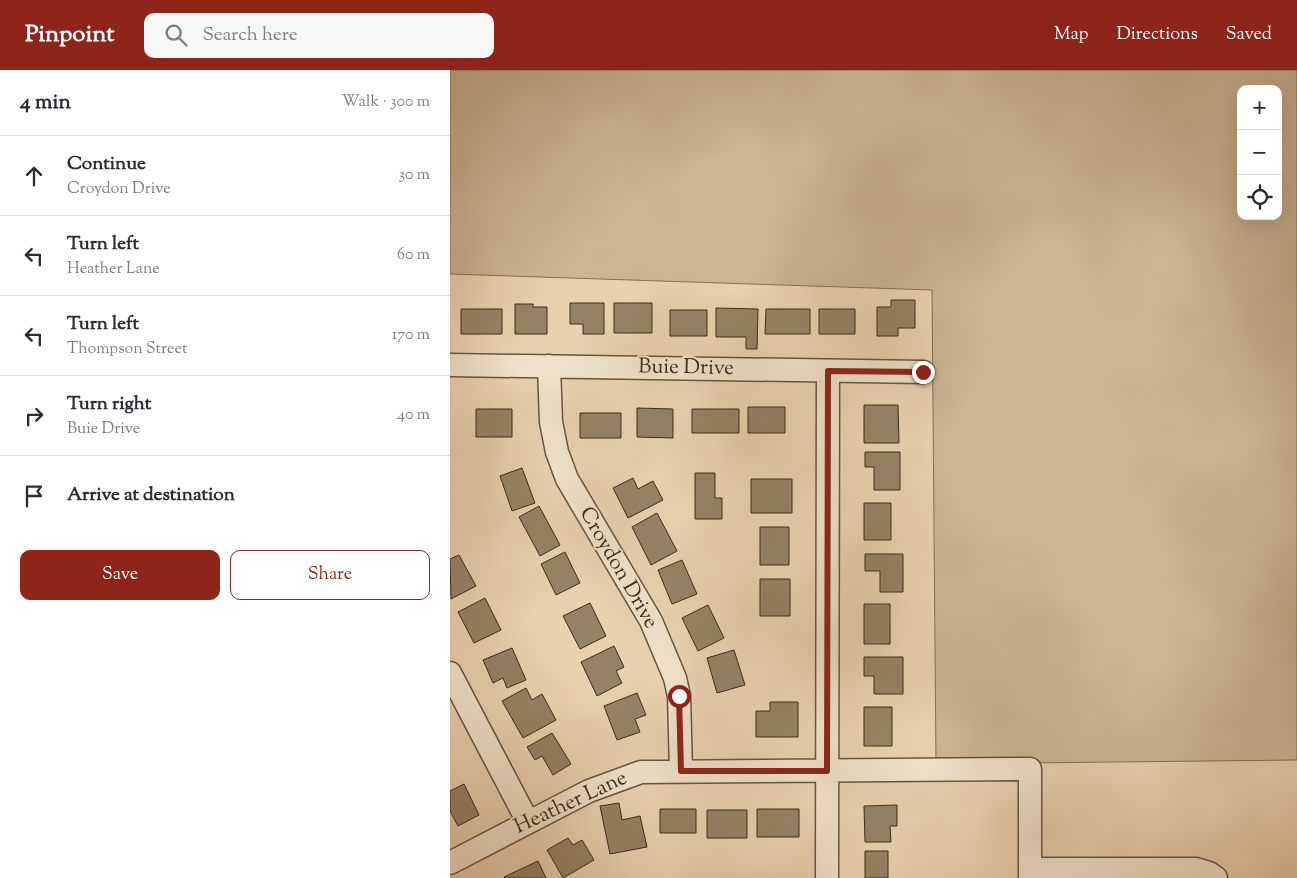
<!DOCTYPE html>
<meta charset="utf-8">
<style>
:root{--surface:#fff;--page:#f7f7f7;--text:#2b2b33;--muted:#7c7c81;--line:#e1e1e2;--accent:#8f2418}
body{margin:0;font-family:"Sorts Mill Goudy",serif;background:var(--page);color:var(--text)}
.controls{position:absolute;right:15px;top:15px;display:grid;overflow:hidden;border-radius:10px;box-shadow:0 5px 20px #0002}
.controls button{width:45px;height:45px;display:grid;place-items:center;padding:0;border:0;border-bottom:1px solid var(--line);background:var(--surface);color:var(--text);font:25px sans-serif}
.stop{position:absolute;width:15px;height:15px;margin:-11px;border:4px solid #8f2418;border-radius:50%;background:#fff}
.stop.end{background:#8f2418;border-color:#fff;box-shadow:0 1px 5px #0008}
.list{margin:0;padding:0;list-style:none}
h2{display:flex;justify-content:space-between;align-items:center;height:65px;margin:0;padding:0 20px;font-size:21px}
h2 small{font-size:16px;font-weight:400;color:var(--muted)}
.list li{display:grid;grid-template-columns:32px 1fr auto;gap:15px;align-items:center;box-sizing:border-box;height:80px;padding:0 20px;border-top:1px solid var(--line)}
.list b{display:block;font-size:19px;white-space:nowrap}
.list p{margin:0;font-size:16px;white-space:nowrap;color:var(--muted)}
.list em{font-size:16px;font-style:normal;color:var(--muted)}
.actions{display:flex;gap:10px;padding:15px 20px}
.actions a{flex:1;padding:11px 0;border:1px solid var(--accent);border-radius:10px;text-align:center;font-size:18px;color:var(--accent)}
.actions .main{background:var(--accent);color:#fff}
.icon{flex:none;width:28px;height:28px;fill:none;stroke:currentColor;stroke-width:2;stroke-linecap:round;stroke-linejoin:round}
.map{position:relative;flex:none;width:847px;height:808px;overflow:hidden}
header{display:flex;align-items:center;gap:30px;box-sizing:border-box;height:70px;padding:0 25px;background:var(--accent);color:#fff}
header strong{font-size:24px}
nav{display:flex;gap:28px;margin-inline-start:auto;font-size:18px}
.search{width:350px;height:45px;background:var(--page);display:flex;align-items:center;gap:12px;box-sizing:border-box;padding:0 18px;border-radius:10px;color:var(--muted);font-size:19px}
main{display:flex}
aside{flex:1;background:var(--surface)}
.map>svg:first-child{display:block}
.green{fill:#cbb595;stroke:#827057;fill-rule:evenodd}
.building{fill:#958266;stroke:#3a2c19}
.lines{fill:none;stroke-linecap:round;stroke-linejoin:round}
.minor-casing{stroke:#66553e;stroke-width:25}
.minor{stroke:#f1e1ca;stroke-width:22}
.route{stroke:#8f2418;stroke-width:6}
.labels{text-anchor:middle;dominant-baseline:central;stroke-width:4;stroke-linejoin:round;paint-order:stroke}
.street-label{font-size:21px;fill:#3a2c19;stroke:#f1e1ca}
</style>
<header>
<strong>Pinpoint</strong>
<div class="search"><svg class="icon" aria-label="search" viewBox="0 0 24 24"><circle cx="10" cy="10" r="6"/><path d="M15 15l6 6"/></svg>Search here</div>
<nav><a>Map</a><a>Directions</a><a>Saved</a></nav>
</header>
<main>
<aside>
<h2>4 min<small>Walk · 300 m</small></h2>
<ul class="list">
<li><svg class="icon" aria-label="ahead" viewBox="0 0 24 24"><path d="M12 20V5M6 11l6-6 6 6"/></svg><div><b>Continue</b><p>Croydon Drive</p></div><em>30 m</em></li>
<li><svg class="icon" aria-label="left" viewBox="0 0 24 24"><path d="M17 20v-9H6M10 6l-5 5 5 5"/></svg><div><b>Turn left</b><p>Heather Lane</p></div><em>60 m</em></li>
<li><svg class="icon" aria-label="left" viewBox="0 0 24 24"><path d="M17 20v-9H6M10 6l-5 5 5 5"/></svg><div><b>Turn left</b><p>Thompson Street</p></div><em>170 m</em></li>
<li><svg class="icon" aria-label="right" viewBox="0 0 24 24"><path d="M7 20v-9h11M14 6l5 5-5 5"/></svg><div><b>Turn right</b><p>Buie Drive</p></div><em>40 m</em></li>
<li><svg class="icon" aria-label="arrive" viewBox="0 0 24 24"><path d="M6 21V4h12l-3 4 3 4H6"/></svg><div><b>Arrive at destination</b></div></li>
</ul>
<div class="actions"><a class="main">Save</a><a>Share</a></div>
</aside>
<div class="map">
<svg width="847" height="808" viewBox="0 0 847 808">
<rect width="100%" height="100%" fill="#e9d1ae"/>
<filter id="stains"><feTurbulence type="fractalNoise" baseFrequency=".004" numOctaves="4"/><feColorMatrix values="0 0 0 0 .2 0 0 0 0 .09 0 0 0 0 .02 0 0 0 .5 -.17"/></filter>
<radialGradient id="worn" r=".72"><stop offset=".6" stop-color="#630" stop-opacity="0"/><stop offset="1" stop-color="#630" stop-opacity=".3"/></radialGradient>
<path class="green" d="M0 0H847V690L486 694 482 220 0 204ZM791 19H828V146H791Z"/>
<path class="building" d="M441 230H465V258H448V266H427V237H441Z
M120 233H154V264H133V254H120Z
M164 233H202V263H164Z
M65 234H83V237H97V264H65Z
M266 238 308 239 307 279H296V267H266Z
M11 239H52V264H11Z
M316 239H360V264H315Z
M369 239H405V264H369Z
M220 240H257V266H220Z
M414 335H448L449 373H414Z
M298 337H335V363H298Z
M187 338 223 339V368L187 367Z
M26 339H62V367H26Z
M242 339H289V363H242Z
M130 343H171V368H130Z
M415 382H450V420H424V397H415Z
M72 398 85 433 62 441 50 406Z
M245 403H265V428H272V449H245Z
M183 408 188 419 203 411 213 430 178 448 163 418Z
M301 409H342V443H301Z
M414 433H441V470H414Z
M89 436 110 475 90 486 69 447Z
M207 443 227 481 201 495 182 457Z
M310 457H339V495H310Z
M115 482 130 513 106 525 91 494Z
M415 484H453V522H430V501H415Z
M9 485 26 516 1 529 0 489Z
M232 490 247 524 222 534 208 500Z
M310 509H340V546H310Z
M35 528 51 560 24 573 8 542Z
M140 533 156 566 130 579 113 546Z
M414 534H440V574H414Z
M258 535 274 568 248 581 232 548Z
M164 576 174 597 166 601 172 613 147 626 131 592Z
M62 578 76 610 57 618 53 608 43 613 33 590Z
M284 580 295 615 267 623 257 588Z
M414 587H453V624H424V606H414Z
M76 618 82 630 92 624 106 650 73 668 52 631Z
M187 623 196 645 185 649 190 662 167 670 154 636Z
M320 632H348V667H306V641H320Z
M414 637H442V676H414Z
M102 663 121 694 103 705 92 686 85 690 77 677Z
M14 714 29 745 8 756 0 741V721Z
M169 733 172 750 190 746 197 777 160 784 150 736Z
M447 735V756H440L441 772H415L414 736Z
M210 739H246V763H210Z
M307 739H349V767H307Z
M257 740H297V768H257Z
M118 768 123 775 132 770 144 790 113 808 97 780Z
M415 781H438V808H415Z
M88 791 96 808H55L54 807Z"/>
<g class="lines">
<defs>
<path id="minor" d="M0 295 473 302
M99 296 101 352 107 382 117 409 201 551 225 608 229 626 231 701
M0 603 78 752
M0 793 139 721 191 702 580 699V808
M580 799H746L759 803 766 808
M377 808 378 301"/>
</defs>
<use href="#minor" class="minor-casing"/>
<use href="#minor" class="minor"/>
</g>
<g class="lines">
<path class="route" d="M229 626 231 701H377L378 301 473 302"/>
</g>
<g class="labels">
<g class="street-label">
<text transform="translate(236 298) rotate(1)">Buie Drive</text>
<text transform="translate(168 498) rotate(60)">Croydon Drive</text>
<text transform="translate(121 733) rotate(-25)">Heather Lane</text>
</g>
</g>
<rect width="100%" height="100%" filter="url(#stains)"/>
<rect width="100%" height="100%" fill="url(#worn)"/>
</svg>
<div class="controls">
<button>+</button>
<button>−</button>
<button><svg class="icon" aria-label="locate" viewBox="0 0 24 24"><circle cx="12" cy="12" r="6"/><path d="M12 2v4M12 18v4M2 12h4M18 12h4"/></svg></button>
</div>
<div class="stop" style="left:229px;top:626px"></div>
<div class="stop end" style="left:473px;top:302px"></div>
</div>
</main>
